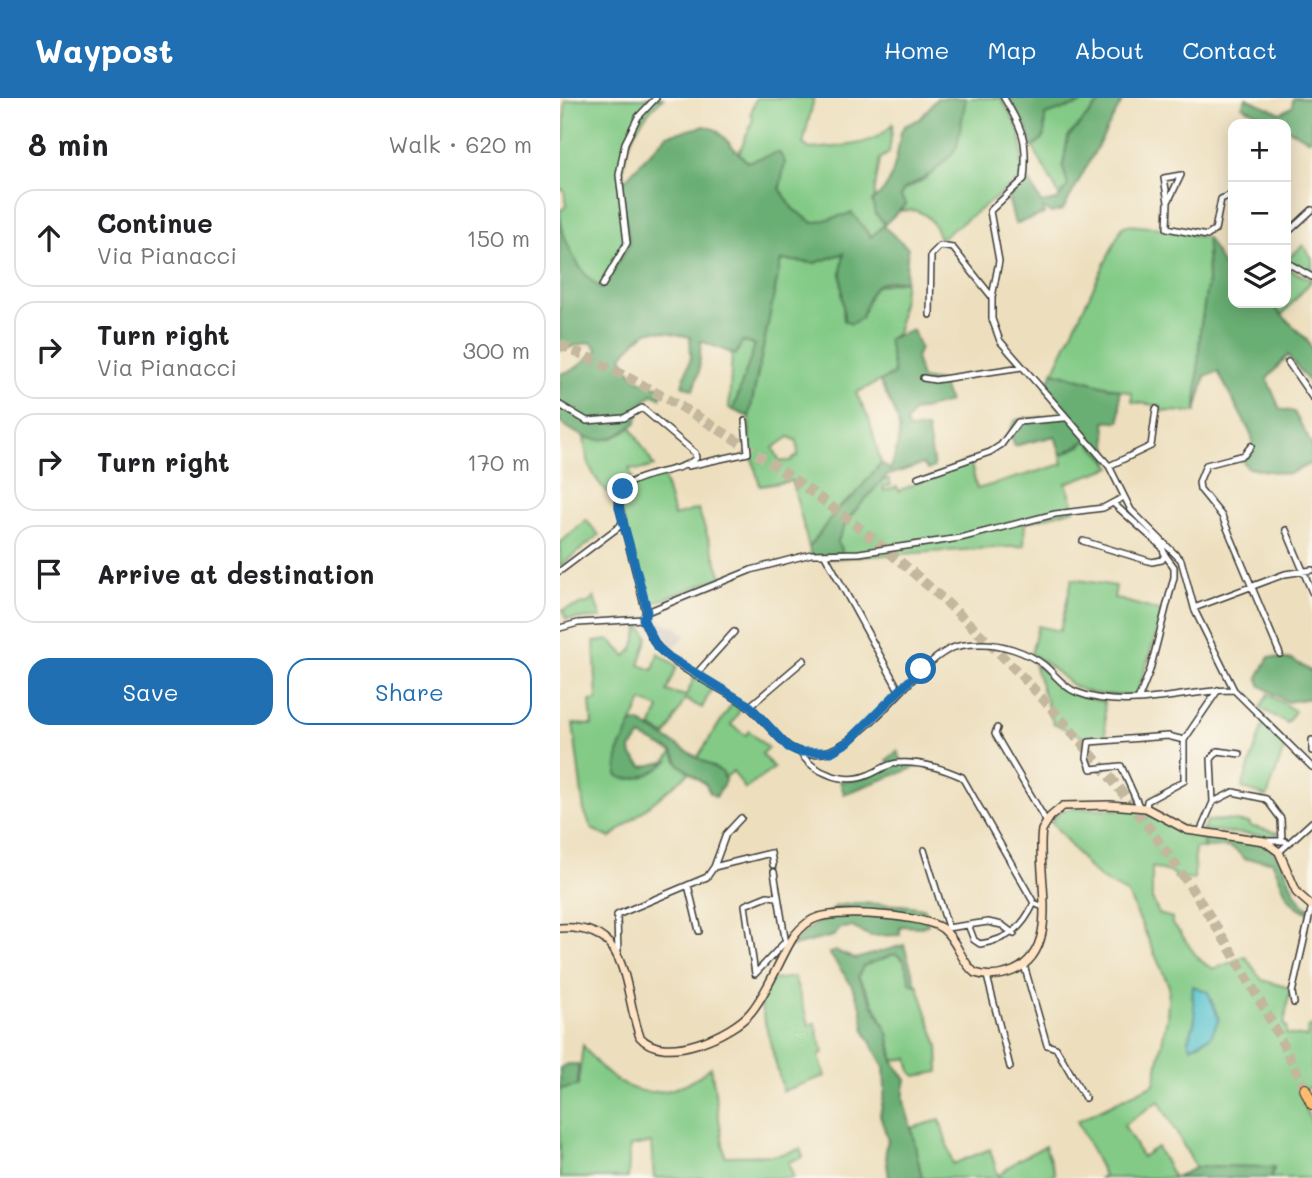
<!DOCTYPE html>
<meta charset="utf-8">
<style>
:root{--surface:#fff;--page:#f2f2f2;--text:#202124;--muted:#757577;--line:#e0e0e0;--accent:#1f6fb2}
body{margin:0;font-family:Mali,sans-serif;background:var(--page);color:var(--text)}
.controls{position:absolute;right:21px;top:21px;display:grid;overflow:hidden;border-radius:14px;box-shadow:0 4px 18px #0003}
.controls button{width:63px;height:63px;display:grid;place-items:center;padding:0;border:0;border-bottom:2px solid var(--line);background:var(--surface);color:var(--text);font:35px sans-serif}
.stop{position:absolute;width:21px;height:21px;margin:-16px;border:5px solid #1f6fb2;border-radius:50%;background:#fff}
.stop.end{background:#1f6fb2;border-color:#fff;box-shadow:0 2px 7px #0008}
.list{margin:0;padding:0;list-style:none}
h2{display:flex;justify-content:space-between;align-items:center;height:91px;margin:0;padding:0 28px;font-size:30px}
h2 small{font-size:23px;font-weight:400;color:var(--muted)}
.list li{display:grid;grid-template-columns:46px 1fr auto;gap:21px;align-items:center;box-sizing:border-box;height:98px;margin:0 14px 14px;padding:0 14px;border:2px solid var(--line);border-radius:21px}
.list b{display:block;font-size:26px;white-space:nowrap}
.list p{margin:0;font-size:23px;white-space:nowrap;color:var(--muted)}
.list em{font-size:23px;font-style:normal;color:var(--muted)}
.actions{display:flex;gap:14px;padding:21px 28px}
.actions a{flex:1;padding:16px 0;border:2px solid var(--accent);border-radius:21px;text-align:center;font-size:24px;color:var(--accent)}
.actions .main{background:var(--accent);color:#fff}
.icon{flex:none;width:38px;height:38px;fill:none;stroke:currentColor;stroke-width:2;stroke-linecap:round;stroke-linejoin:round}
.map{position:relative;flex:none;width:752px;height:1080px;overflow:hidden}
header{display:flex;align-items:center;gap:42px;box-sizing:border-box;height:98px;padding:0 35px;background:var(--accent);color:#fff}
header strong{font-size:33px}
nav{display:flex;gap:38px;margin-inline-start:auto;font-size:24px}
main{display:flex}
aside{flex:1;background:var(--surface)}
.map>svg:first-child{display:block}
.industrial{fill:#ccc2b9}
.green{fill:#82ca86;stroke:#4f7351;stroke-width:2;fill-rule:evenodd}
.forest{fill:#69ae73;stroke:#426548;stroke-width:2}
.water{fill:#57c3ce;stroke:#3a7075;stroke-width:2}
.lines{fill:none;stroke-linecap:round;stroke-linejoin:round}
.highway-tunnel{stroke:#c3b89e;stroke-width:10;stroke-dasharray:10 5;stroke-linecap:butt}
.street-casing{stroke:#3b3934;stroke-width:8}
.secondary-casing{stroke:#3b3934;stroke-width:10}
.highway-casing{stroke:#3b3934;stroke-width:12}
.street{stroke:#fff;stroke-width:5}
.secondary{stroke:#fee4c5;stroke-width:7}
.highway{stroke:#fdbc6f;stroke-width:10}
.route{stroke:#1f6fb2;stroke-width:9}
</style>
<header>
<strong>Waypost</strong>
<nav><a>Home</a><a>Map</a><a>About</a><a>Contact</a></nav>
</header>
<main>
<aside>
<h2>8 min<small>Walk · 620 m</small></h2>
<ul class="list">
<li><svg class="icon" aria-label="ahead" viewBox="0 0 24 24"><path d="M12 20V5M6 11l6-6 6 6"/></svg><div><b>Continue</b><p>Via Pianacci</p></div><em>150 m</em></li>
<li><svg class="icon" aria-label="right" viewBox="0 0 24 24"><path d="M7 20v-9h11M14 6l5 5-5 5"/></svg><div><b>Turn right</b><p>Via Pianacci</p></div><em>300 m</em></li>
<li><svg class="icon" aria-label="right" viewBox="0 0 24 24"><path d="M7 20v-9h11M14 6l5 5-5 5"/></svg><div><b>Turn right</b></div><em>170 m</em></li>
<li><svg class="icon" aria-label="arrive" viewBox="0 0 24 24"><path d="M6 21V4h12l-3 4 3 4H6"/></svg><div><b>Arrive at destination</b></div></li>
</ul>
<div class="actions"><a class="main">Save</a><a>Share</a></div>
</aside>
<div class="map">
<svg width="752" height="1080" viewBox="0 0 752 1080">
<rect width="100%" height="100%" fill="#fbf7ec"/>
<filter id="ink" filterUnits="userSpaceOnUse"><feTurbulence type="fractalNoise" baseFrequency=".0143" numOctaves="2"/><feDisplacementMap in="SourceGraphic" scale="14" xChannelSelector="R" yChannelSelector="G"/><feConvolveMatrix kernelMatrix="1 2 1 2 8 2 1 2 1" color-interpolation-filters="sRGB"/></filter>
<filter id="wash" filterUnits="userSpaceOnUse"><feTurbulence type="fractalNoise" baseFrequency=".00686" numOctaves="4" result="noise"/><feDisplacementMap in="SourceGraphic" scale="28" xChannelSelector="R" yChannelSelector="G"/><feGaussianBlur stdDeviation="1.57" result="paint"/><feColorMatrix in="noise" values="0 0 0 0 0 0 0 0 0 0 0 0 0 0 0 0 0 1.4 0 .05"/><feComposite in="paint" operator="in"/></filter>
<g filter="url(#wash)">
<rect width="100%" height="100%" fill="#eddfbe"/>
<path class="industrial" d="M94 512 101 524 116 529 126 538 108 554 98 545 89 526 88 517Z"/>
<path class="green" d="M27 0H103C55 41 57 88 70 146L40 191C19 175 0 141 0 113L6 108 4 92 0 91V44L4 43 5 3Z
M196 0H254L243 46 250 51C279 48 315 50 333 25L329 55 320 61C317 86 307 105 325 126L312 139 292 116 254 125 233 111 219 90 225 64 199 61 187 64 179 55 193 21 191 15Z
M406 0H441C462 35 465 40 461 81L380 141C373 120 363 109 340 113L346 106 341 99 343 92C373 80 394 59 401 27 403 18 401 8 406 0Z
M525 0H544L508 39 503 68 508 89 500 99 473 49 484 39 485 17 520 6Z
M567 127 602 130 647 140 648 183 640 233 636 314 601 313 600 308 572 304V295L493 274 562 129Z
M743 147 752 160V175L727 162Z
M284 155 281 175 284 222 308 202V194L314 188 345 183 338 235 329 241 334 276 296 295 309 321 321 365 294 398 278 410 249 450 232 383 200 388 190 352 189 319 221 162 255 165ZM229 339 237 343 238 357 230 363H220L213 350Z
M726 170 752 182 722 217 710 205H726Z
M182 243 195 247 173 312 169 310 172 255 176 256Z
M71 329 94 368 79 372 69 370 72 380 58 391 54 400C33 383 26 365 24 339 44 344 55 342 71 329Z
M527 341 552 369 506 385 515 411 465 425 464 448 280 460 282 451 277 445 287 422 321 383 329 381 331 387 323 389 324 393 337 389 339 393 410 362 417 391 503 366 501 357 521 348Z
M103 376 114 418 138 411 162 479 88 507 60 408C65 384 81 382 103 376Z
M26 422 39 437 0 468V445Z
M512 481 556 488 554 500 603 514 577 597C558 597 528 599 511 586 497 575 488 564 471 556L478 528 500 533Z
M34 499 41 520 6 521 3 512 30 504Z
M80 527 88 539 79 567 93 572 98 555 117 568 107 593 126 598 135 578 153 588 142 610 125 601 106 638 91 630 99 610 82 603 58 655 73 681 99 671 113 654 119 666 130 674 50 740 32 731 24 713 13 626 32 627 30 603 37 602 34 544 50 542 66 558 73 551Z
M474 566 510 595 544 604 546 640 527 641 493 625Z
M708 596 735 613 727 625 700 610Z
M172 606 180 612 171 627 186 637 189 633 208 650 202 656 214 670 185 691 173 673 165 680 163 675 137 660Z
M703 626 725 648 707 699 682 690Z
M513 710 577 712 642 738 644 750H635L634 782 615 780V776L592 769V801L599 816 612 820V826C627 838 633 864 655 871L685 858 702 882 730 890 724 928 727 929 726 936 747 939 748 929 752 927V988L739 995 752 1026V1080H711L714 1070H636L599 1003 564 1027 582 1059 597 1049 614 1080H540L544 1077 517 1023 594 986 607 919 609 888 568 796 541 781 528 769 491 723 501 713ZM632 898 651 938 637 947 628 941C636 925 638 915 632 898Z
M665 722 690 725V728L718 735 717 739 642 732 647 723Z
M335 856 345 863 351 886H357L378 948 379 974 356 978 351 974 348 960 333 963C334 942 311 896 298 879L303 868Z
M234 879 249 927 255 925 263 955 259 957 265 978 223 993 201 909V899L212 882Z
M23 947C58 999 102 1010 151 969L165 1058 218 1057 240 1051 243 1059 228 1064 234 1080H94L91 1045 70 1048 68 1080H0V991L18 987Z
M380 1022 393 1066 430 1051 438 1078 458 1062 485 1048 495 1076 486 1080H362L351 1030Z"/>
<path class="forest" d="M377 0H406L397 48 390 58 372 75 343 92 341 99 346 106 325 126 315 115 312 103C335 88 336 59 341 34L344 28 360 21Z
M448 0H525L520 6 485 17 484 39 473 49 470 48 469 34Z
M544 0H564L503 112 491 115 483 110 484 116 455 126 448 99 469 82 481 105 497 102 508 88 503 68 508 39Z
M686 0 721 15 732 8 733 0H752V40L749 42 726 30V26H718L682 8Z
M145 28 157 32 187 64 219 54 225 64 220 90 233 111 253 125 292 115 311 139 323 128 348 150 345 183C308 181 313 193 301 220L291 226 284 222 281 175 284 155 255 165 221 162 189 319 173 312 195 247 182 243 176 257 141 243 139 274 133 292 122 287 131 259 130 239C91 232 92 223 62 258 72 282 80 285 104 289L100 300 92 296 79 309 77 324C48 348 30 347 0 324V276L13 272 38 252 31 244 0 252V119C4 146 19 175 41 191L70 146 59 88 107 37Z
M647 140 673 185V205H710L747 242 752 252V288L728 257 707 281 720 311 734 314 752 347V365L729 376 688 370 680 360 692 354V338L658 274 645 278 636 314 640 233 648 183Z
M353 232 360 250 356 260 361 281 382 284 389 304 353 314 346 325 349 331 367 330 374 369 368 372 363 366 326 378 287 422 277 445 282 451 280 460 252 461 249 450 278 410 294 398 321 365 330 372C346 327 340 325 320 284L334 276 328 241Z
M493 274 560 292V323L545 324 549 365 527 342 501 357 495 338 454 348 450 332 456 322 505 317 485 290Z
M709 559 733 562 752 574V600L727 604 700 587 698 579Z
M79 624 163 675 165 683 156 699 150 695 146 687 119 666 113 654 81 638 71 651 72 658 83 669 108 663C96 674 72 688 57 677L58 655 72 625Z
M337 653 342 663 366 665 391 677 366 668 356 669 284 696 280 683 297 682 331 669 327 662Z
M642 738C662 740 689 738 707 748 731 761 725 795 749 810L748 814C723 806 723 783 712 763L684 761C672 744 664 750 644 750Z
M297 805C311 806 358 806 365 811L368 826 362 829 340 828V837L310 838 292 829 281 830 273 838 229 849C244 831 262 824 276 808Z
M344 847 356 887 351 886 343 860 335 856 303 868 298 879 328 935 333 963 346 982C340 1004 347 1010 351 1030 355 1047 358 1063 362 1080H329L325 1052 328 1042 320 1017 325 992 324 969 305 934 301 908 291 886 269 855 276 853 295 861Z
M7 966H18V988L0 991V970Z
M657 1068 714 1069 711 1080H613L638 1069Z"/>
<path class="water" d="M633 888 648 894 659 921 651 938 631 949 628 941C642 915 630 912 633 888Z"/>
</g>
<g filter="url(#ink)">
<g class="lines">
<path class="highway-tunnel" d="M0 246C327 397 592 667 745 991"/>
<defs>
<path id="street" d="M444 0C463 32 468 43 464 81L430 113 439 163 432 199V221L440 243 549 368 571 412 621 462 635 513 674 592 752 669
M621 77 608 104 604 80Z
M608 104 607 130 647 138 655 132 661 101 673 96
M726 136 752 112
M726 164 752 179
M42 188 67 145 59 77 65 45 78 19 96 0
M370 217 371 157 380 148 393 150 432 199
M728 264 752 299
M363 280 375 282 462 269
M0 307 27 323 64 320 82 310 135 355 136 360C116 380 53 371 59 409L86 515
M691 348 684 357 646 367 639 384 640 391 662 418 720 556
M128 368 188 355 185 323
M549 368 591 348 596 311
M358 379 430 354 441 347 458 324 504 320
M726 432 752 494
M523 443 592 464 602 462 605 457 602 449 554 406
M265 457 340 594
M0 473 60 428 63 422
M634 510 725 476 752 472
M87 514 191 472 251 456 299 455 400 440 495 416 543 410 562 400
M83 521C87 530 91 541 98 549 115 570 158 589 182 604 202 616 218 645 237 653 289 675 345 575 388 552 397 547 409 546 419 546 440 545 467 554 484 567 494 575 503 589 516 594 566 614 622 592 674 592
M0 530 18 525 83 521
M137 575 174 534
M578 602 590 572 614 479V469L605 457
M190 608 244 562
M437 630 435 636 486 723
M752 642V653
M240 654C253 675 285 687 308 677 319 673 326 666 338 665 361 663 382 670 402 679L474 805 483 809
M653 704 673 694 706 701 721 721 722 742
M579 708 561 668 531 671 527 660 529 644 608 638 624 642
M586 710 587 703 624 683V642L658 592
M640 734 653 704 651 661 658 653 680 656
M706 743H725
M364 752 388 829
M719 754 752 724
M154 769 166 736 181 720
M214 774 226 846
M128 787 139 833
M217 799 207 798 185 807 195 876 225 844
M409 829 414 842 420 846C449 841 462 831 474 805
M387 830 428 824 442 827 454 836
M58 857 57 817 147 779 154 769 211 755 213 767
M464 867 487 947 496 950 525 1000
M427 878 450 969
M734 905 732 895 752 807"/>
<path id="secondary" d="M0 830C72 826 62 889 80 939 104 967 172 937 191 914 209 892 219 862 234 838 241 829 248 822 259 819 283 812 364 817 383 831 398 843 400 863 415 875 427 879 441 878 453 873 504 851 475 775 482 732L490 719 503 708 550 707 586 710 627 732 704 743 719 754 737 795 752 808"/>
<path id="highway" d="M745 991 752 1006"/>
</defs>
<use href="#street" class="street-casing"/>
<use href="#secondary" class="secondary-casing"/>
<use href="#highway" class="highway-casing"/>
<use href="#street" class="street"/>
<use href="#secondary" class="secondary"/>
<use href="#highway" class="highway"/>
</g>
</g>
<g class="lines" filter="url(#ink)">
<path class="route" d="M63 391 59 409 85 504 87 514 83 521 97 549 109 559 190 608 228 649 240 654H271L288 644 361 571"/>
</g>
</svg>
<div class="controls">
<button>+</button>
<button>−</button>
<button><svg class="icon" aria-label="layers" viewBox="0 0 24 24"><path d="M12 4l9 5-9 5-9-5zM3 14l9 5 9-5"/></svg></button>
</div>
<div class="stop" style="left:361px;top:571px"></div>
<div class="stop end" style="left:63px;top:391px"></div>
</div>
</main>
